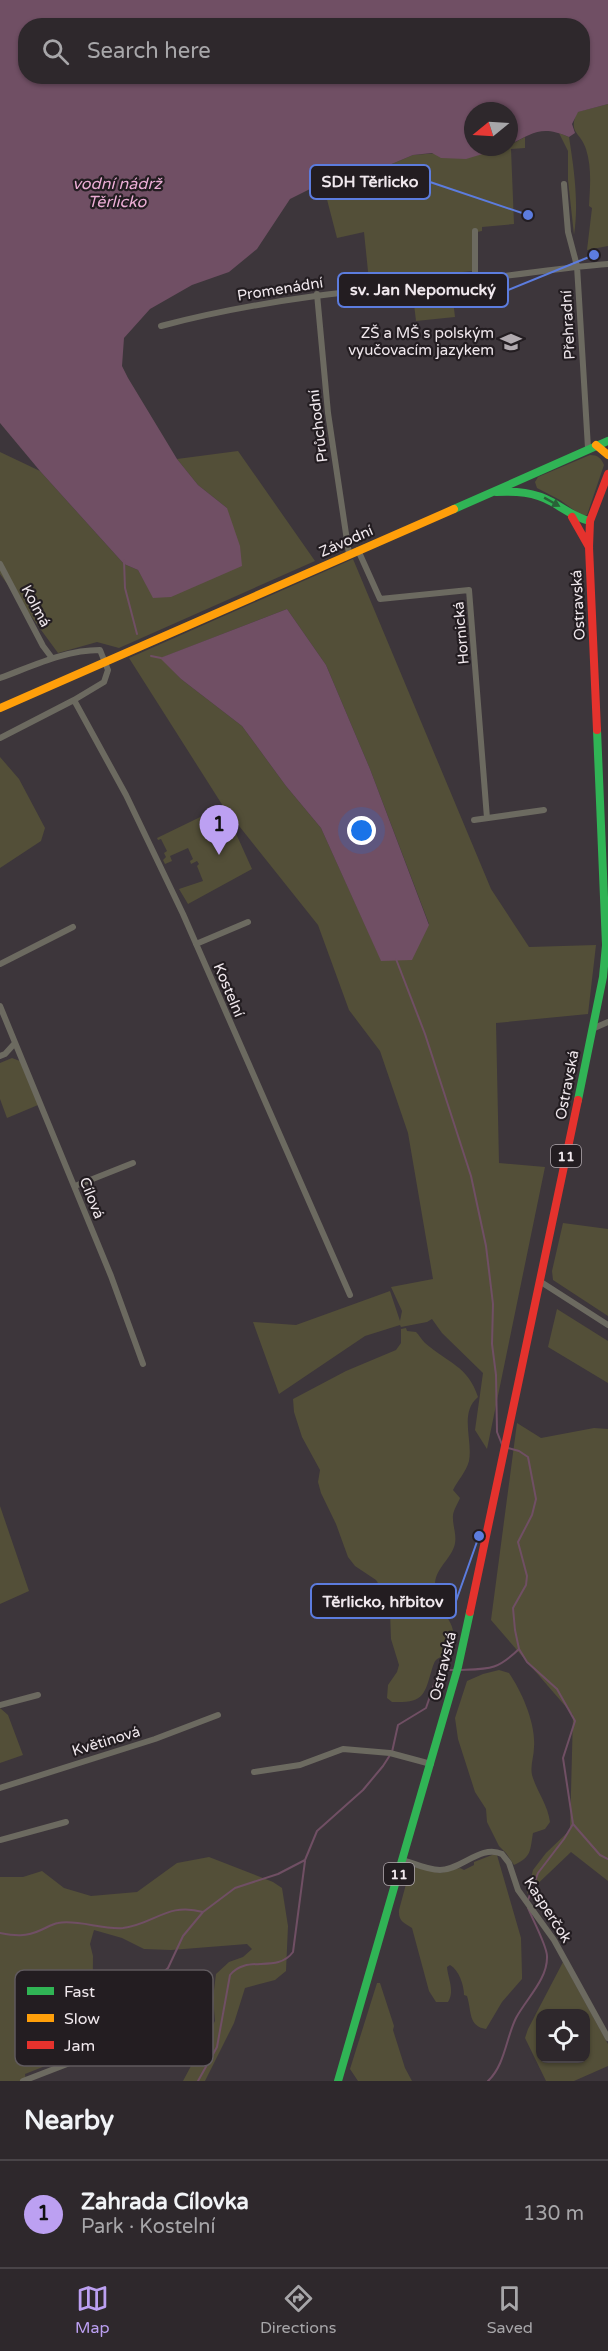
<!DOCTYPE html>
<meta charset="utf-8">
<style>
:root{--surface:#2e282c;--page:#3a3438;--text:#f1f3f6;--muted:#a7a6a9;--line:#494448;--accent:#bca0f2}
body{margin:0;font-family:"Varela Round",sans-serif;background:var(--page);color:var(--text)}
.controls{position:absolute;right:18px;bottom:18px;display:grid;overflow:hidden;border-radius:12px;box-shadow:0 2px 4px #0004}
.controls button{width:54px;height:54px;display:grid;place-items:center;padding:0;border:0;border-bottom:2px solid var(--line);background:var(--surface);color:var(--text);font:30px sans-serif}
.compass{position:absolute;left:464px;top:102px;width:54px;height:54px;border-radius:50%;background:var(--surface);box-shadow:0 2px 4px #0004;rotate:252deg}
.you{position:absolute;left:362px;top:831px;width:21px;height:21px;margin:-15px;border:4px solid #fff;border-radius:50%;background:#1a73e8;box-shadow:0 0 0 9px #1a73e833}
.badge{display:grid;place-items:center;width:39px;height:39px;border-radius:50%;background:var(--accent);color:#111;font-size:20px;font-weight:700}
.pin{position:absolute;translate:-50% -50px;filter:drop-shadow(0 2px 3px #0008)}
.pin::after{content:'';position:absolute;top:32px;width:21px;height:18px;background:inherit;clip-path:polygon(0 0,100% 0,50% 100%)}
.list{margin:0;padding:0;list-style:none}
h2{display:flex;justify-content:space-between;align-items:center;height:78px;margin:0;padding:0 24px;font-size:26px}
h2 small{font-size:20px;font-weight:400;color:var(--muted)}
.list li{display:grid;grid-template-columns:39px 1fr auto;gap:18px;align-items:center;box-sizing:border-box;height:108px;padding:0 24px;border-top:2px solid var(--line)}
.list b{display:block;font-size:22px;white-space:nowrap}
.list p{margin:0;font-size:20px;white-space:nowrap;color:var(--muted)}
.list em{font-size:20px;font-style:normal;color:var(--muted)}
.icon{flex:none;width:33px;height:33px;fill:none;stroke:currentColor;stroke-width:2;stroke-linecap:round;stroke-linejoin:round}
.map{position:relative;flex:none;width:608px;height:2081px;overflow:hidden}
.search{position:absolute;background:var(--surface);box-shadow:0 2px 4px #0004;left:18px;right:18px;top:18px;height:66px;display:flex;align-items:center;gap:15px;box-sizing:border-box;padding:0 21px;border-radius:24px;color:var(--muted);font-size:22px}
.sheet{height:186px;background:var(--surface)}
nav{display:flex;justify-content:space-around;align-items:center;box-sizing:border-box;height:84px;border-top:2px solid var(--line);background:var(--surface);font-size:16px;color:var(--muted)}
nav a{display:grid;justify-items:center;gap:3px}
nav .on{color:var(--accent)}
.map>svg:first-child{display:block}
.green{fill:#534f38;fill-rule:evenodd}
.water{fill:#704f64;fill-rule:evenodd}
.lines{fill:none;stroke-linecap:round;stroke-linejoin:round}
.stream{stroke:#704f64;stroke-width:2}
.street{stroke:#6c6a60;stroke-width:6}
.fast{stroke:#30b455;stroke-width:8}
.slow{stroke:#ff9f0a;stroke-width:8}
.jam{stroke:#e5322d;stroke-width:8}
.oneway{fill:#296138}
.labels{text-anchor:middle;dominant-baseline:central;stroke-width:4.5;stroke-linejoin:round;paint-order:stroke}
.shield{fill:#231d21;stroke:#b2abb0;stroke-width:1.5}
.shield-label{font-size:14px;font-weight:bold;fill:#f0e8ed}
.street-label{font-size:15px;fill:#f0e8ed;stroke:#231d21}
.poi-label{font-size:15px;fill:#f0e8ed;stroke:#231d21;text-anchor:end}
.water-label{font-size:16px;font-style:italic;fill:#ecaed6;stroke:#231d21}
.key{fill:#231d21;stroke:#605a5e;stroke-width:1.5}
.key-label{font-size:16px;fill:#f0e8ed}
.leader{fill:none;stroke:#5c7cde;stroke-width:2}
.callout-dot{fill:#5c7cde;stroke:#231d21;stroke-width:2}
.callout{fill:#231d21;stroke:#5c7cde;stroke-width:2}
.callout-label{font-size:16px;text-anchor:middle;font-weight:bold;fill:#f0e8ed}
</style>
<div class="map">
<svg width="608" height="2081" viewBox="0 0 608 2081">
<rect width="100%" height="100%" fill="#3d363b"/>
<path class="green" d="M608 104V246L587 250 592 208 589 206C590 187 592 168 586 149 580 131 568 134 577 112Z
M559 133 569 137C574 169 579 203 574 235L568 180V151Z
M525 137V148L511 149 514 224 482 227V231L472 233 473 271 369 281 364 232 337 238 323 184 368 174 413 155 504 148Z
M452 292 455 317 416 321 413 296Z
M238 451 315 561 119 648 97 642 58 653 0 574V452L40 471 124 564 138 570 154 598 227 508 198 485 177 459Z
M590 455C598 455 601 458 604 465L587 515 582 516 560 500 537 488 535 482 538 477Z
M353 559 491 889 529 947 596 945 588 1014 496 1023 499 1163 545 1167 487 1449 475 1430 483 1373 442 1333 432 1319 427 1322 401 1327 400 1325 365 1336 279 1394 253 1322 296 1325 390 1291 400 1321 402 1311 391 1287 433 1279 408 1133 380 1051 349 1010 318 925 224 807 252 869 188 904 179 889 203 881 197 866 199 864 197 861 191 864 190 861 193 859 188 848 170 856 172 861 165 864 163 860 166 857 164 853 167 851 161 839 158 840 157 838 223 806 129 658ZM287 609 326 665 370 769 429 924 381 960 321 828 286 786 242 726 181 679 161 658Z
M0 757 19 779 45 828 41 841 0 868Z
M12 1058 20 1061 38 1105 7 1118 0 1099V1063Z
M563 1223 608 1229V1316L553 1280 552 1271Z
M557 1309 608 1341V1383L548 1347Z
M406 1328 407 1331 416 1332C419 1335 422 1340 425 1343 448 1363 468 1366 478 1397 459 1413 473 1440 469 1461 466 1472 458 1480 453 1490L460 1498C458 1503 454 1509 453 1515 452 1526 458 1536 454 1547 449 1561 435 1569 435 1585 434 1616 465 1619 449 1654 445 1656 439 1657 436 1660 434 1662 433 1666 432 1669 424 1696 424 1703 392 1702L387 1698 388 1685 397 1672 399 1665 391 1639 390 1612 385 1594 376 1580 355 1566 348 1557 336 1524 321 1493 318 1482 320 1470 302 1437 294 1412 293 1399 346 1371 396 1350 401 1343V1329Z
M517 1423 541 1438 594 1428 608 1429V1881L571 1852 527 1894 533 1870 546 1853 570 1830 573 1715 491 1620Z
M0 1506 29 1591 0 1604Z
M499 1670 509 1673C522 1692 536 1724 534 1747 534 1757 530 1765 532 1775 537 1792 548 1805 550 1822L545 1829 533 1833C530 1850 532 1857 514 1865L506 1853 499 1846 487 1822 486 1809 475 1792 458 1739 455 1718 467 1681 483 1674Z
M0 1708 8 1715 23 1755 0 1763Z
M492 1855H497L521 1938 522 1974V1979L502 2002 486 2029C468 2026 472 2012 467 1996L464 1995C464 1985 459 1970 450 1965L447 1967C448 1979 455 1991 448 2002H436L429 1991 412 1928C404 1923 398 1921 399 1910L409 1873 413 1867 440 1873 460 1868 464 1870 474 1865V1862Z
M209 1857 273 1882 282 1888 288 1926 286 1971 275 1980 245 1988 234 2023 205 2081H183L215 2021 213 1998 216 1974 229 1962 243 1957 252 1949 247 1944 171 1950 144 1949 122 1938 94 1930 90 1944 93 1956 92 2042 88 2049 25 2074 26 2081H0V1877H23L42 1871 64 1888 91 1896 137 1892 177 1863Z
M563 1962 608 2044V2066L574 2081H546L525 2038 528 2029ZM540 2014H586V2058H540Z
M377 1983H380L394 2026 393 2030 405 2068 412 2081H358L350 2069Z"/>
<path class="water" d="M0 0H608V104L578 112 572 124 575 133 569 137C541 125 534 133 509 145V111H473V147H506L466 159 441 158 432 153 413 155 368 174 316 186 290 199 257 249 229 272 192 285 150 309 124 338 122 366 128 378 177 459 198 485 227 508 240 546 242 566 171 597 153 598 138 570 124 564 40 471 0 423ZM26 26H582V76H26Z
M287 609 326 665 370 769 429 925 412 960 381 961 321 828 286 786 242 726 181 679 160 658Z"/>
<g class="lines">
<path class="stream" d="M124 560 125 588 137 634
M151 656 161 658
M396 959 425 1034 471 1176 486 1246 493 1304 492 1344 496 1375 497 1432 503 1447
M508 1448 519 1451 528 1457 536 1499 532 1515 518 1542 527 1576 526 1585 513 1608 515 1630 519 1649 527 1662 557 1689 575 1721 563 1758 573 1824 600 1855 608 1859
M461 1670C490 1669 497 1670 519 1649
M528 1900 538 1873 564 1839 573 1824
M0 1933C15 1936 26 1937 41 1930 46 1928 52 1924 58 1923 77 1919 103 1930 123 1928 155 1924 167 1902 203 1912
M78 2036 120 2013 132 2004 138 1994 168 1968 183 1936 203 1912 235 1888 278 1874 305 1860 317 1831 363 1790 383 1766 392 1752 398 1725 426 1708 438 1673 443 1670H455
M198 2081 217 2047 230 1975C246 1954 277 1974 293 1952L305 1861
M488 2081C505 2065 506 2038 516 2018 526 1999 548 1979 547 1956 547 1946 532 1918 528 1908"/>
<path class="street" d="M564 184 568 232 577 266 588 448
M475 231V279
M317 294 328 413 349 554
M161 326C267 298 368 289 477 279 521 275 564 267 608 264
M358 550 380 599 469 590 487 818
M0 564 43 646 52 658
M0 678C33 666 65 650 100 650L108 670 104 682 74 700 0 738
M74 700 126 795 183 914 350 1295
M474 820 544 810
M196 944 248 922
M0 964 73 927
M0 1006 111 1276 143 1364
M592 1029 608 1022
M0 1056 5 1054 15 1043
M75 1186 133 1163
M541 1282 608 1325
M0 1705 38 1695
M254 1772 300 1765 343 1749 390 1753 431 1764
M0 1788 155 1739 218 1715
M0 1840 66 1822
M403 1860C415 1864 428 1870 440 1870 461 1870 481 1844 502 1854L509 1863 518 1890 554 1940 608 2038
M23 2081 93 2054 127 2028"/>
<path class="fast" d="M496 492C516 491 534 492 552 502 564 509 576 518 590 521
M454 509 608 441
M578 1100 603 977 606 945 597 730
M338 2081 458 1667 470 1612"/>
<path class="slow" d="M596 445 608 455
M0 708 454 509"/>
<path class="jam" d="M572 517 589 547
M597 730 589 547 590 521 608 474
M470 1612 578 1100"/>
</g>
<defs><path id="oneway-solid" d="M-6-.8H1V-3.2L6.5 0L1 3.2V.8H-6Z" transform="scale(1.5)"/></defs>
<use class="oneway" href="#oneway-solid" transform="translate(552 502) rotate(29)"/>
<defs>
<symbol id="school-bare" viewBox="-9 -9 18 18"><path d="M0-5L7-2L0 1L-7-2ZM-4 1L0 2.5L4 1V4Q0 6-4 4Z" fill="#b1aaaf" stroke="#231d21" stroke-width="2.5" paint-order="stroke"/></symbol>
</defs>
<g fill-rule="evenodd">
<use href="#school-bare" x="496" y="327" width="30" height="30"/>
</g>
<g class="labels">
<g class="shield">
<rect x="551" y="1145" width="30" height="22" rx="4.5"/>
<rect x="384" y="1863" width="30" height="22" rx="4.5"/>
</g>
<g class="shield-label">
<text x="566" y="1156">11</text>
<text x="399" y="1874">11</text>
</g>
<g class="street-label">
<text transform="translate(280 289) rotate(-9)">Promenádní</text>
<text transform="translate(568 325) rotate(-93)">Přehradní</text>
<text transform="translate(318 426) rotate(-97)">Průchodní</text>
<text transform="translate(346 541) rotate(-24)">Závodní</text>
<text transform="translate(578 605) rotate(-93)">Ostravská</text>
<text transform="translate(36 606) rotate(62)">Kolmá</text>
<text transform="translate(461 633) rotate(-95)">Hornická</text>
<text transform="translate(229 990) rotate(67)">Kostelní</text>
<text transform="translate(567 1085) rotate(-79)">Ostravská</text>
<text transform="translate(92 1198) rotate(68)">Cílová</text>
<text transform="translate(443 1666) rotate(-76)">Ostravská</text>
<text transform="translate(106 1741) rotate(-17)">Květinová</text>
<text transform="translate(548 1910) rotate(57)">Kasperčok</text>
</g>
<g class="poi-label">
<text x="494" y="333">ZŠ a MŠ s polským<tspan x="494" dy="17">vyučovacím jazykem</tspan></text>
</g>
<g class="water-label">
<text x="117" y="184">vodní nádrž<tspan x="117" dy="18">Těrlicko</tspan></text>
</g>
</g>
<rect x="15" y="1970" width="198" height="96" rx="9" class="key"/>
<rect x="27" y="1987" width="27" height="8" fill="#30b455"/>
<rect x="27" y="2014" width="27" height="8" fill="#ff9f0a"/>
<rect x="27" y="2041" width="27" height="8" fill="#e5322d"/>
<g class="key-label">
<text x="64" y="1997">Fast</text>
<text x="64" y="2024">Slow</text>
<text x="64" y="2051">Jam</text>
</g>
<path class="leader" d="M528 215L430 182M594 255L508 290M479 1536L456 1601"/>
<g class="callout-dot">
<circle cx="528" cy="215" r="6"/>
<circle cx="594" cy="255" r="6"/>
<circle cx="479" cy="1536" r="6"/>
</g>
<g class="callout">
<rect x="310" y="165" width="120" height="34" rx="6"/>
<rect x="338" y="273" width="170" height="34" rx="6"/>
<rect x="311" y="1584" width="145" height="34" rx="6"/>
</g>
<g class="callout-label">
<text x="370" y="187">SDH Těrlicko</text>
<text x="423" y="295">sv. Jan Nepomucký</text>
<text x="383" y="1607">Těrlicko, hřbitov</text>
</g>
</svg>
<div class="controls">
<button><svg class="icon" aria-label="locate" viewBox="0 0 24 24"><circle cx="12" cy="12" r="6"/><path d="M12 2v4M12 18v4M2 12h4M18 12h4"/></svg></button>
</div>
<svg class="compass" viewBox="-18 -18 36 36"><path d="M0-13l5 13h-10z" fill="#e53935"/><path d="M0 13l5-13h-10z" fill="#a7a6a9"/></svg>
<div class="you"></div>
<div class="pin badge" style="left:219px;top:855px">1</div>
<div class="search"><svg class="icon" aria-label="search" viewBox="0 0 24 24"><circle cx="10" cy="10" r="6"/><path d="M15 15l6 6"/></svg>Search here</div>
</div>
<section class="sheet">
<h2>Nearby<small></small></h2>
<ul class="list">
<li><span class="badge">1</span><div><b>Zahrada Cílovka</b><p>Park · Kostelní</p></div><em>130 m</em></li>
</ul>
</section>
<nav>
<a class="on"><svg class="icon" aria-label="map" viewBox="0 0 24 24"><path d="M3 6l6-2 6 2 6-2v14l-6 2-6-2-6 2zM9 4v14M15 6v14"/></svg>Map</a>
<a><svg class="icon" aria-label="directions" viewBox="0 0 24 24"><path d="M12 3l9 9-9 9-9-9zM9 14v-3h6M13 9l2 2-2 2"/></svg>Directions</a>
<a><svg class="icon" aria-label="saved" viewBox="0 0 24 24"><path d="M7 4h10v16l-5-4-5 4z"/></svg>Saved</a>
</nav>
